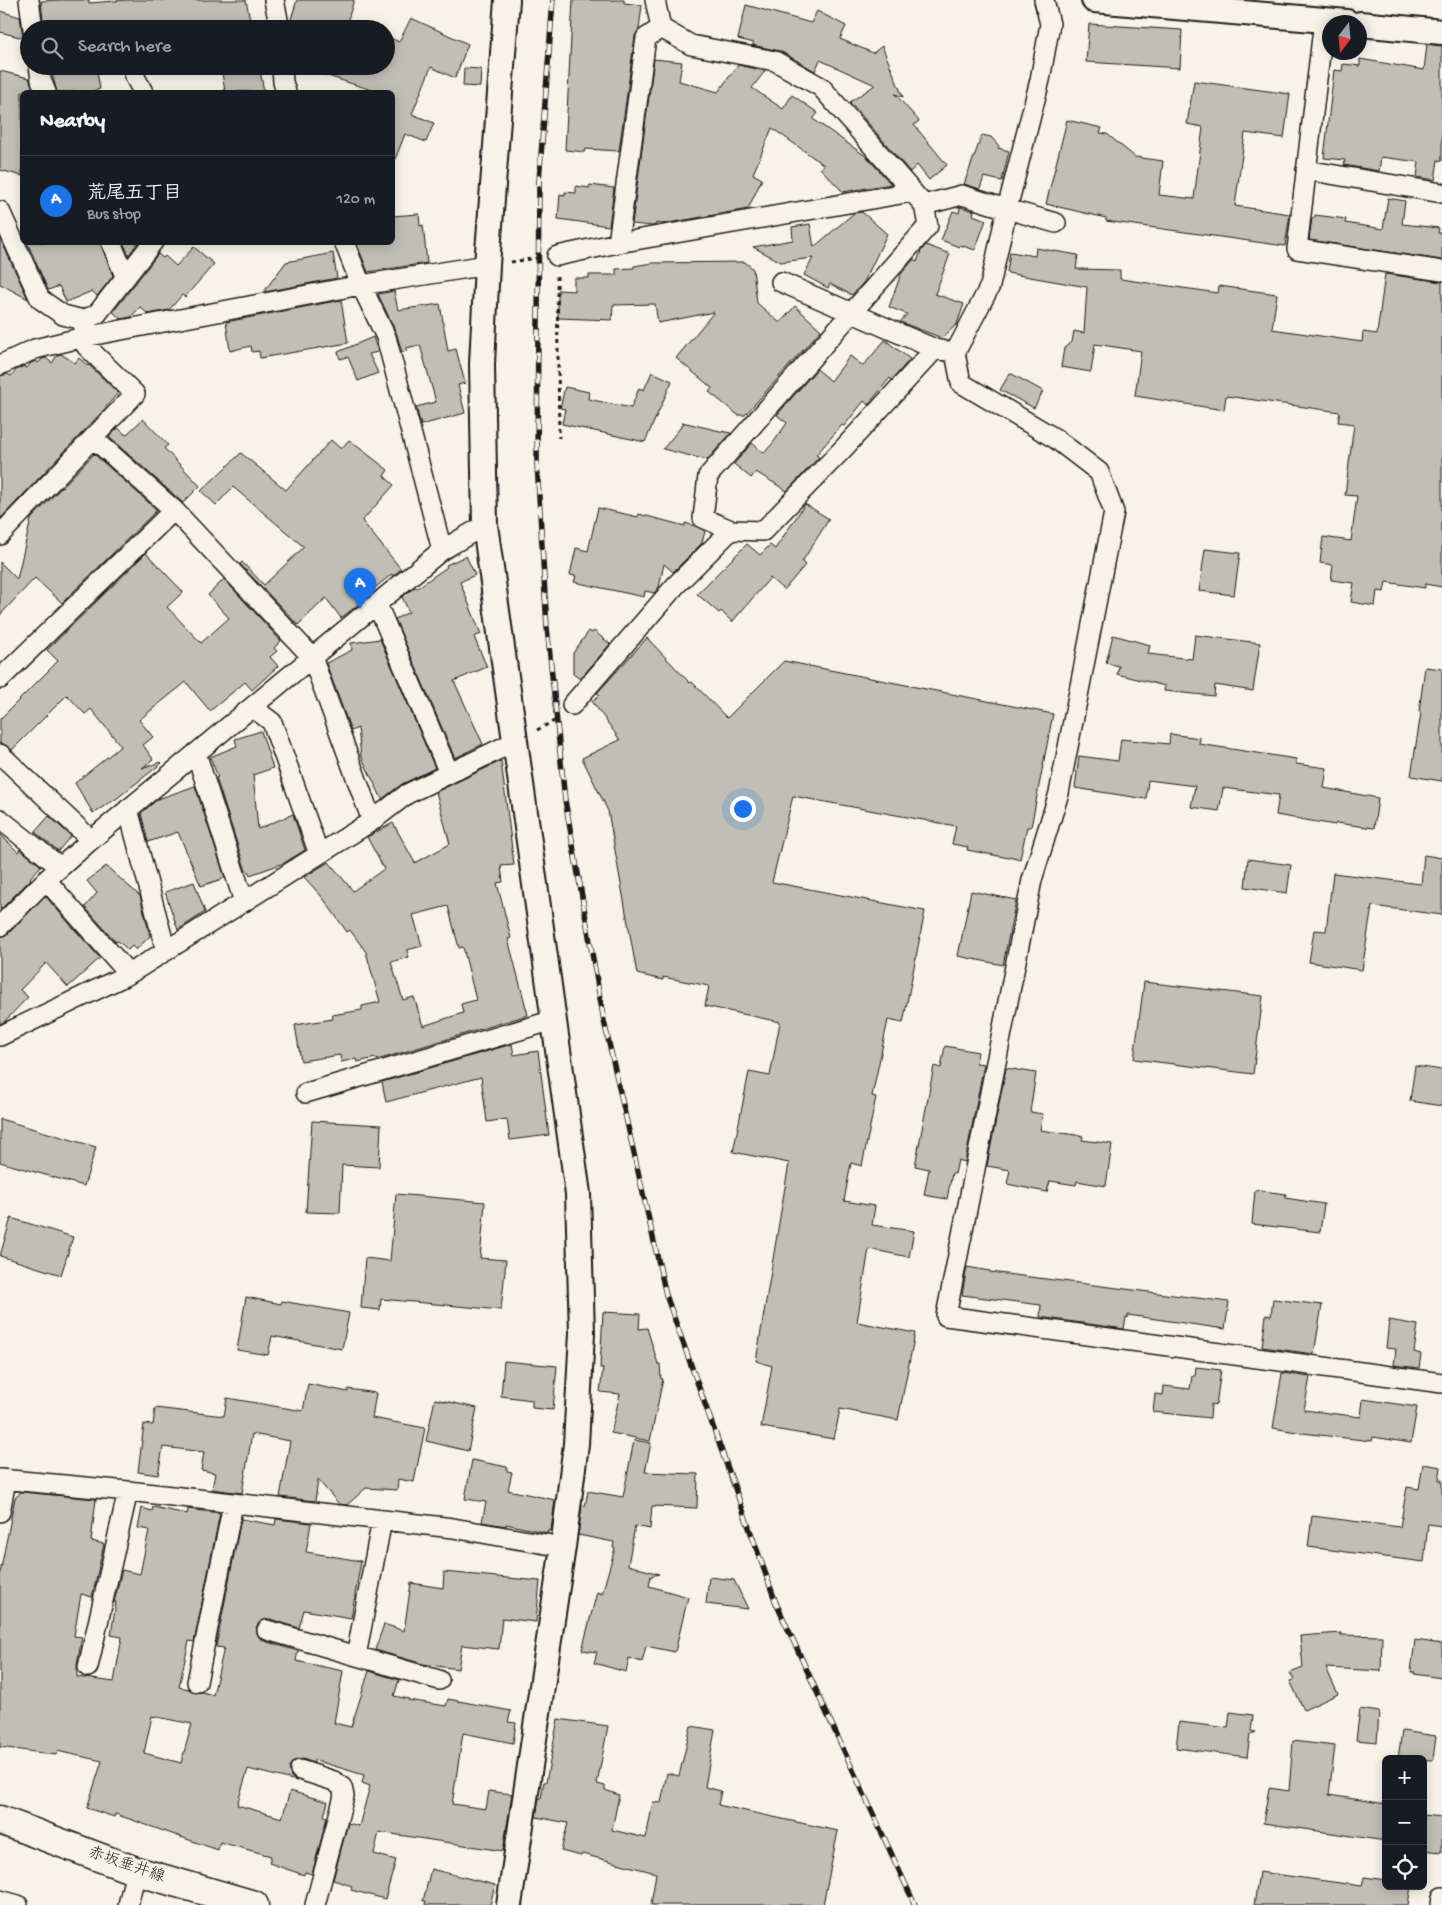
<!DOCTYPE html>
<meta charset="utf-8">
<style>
:root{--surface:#171b24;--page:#242831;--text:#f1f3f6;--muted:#9ea1a6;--line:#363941;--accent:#1a73e8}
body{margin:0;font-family:"Gochi Hand","Klee One",sans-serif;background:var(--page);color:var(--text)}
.controls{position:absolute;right:15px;bottom:15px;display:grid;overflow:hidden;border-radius:8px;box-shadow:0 2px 12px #0003}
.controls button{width:45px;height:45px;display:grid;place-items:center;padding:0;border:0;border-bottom:1px solid var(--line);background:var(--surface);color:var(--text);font:25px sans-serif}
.compass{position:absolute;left:1322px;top:15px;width:45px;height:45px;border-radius:50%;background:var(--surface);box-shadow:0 2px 12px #0003;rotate:196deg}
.you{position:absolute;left:742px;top:808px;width:18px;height:18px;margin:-12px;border:4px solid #fff;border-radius:50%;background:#1a73e8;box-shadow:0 0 0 8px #1a73e833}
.badge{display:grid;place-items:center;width:32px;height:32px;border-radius:50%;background:var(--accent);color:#fff;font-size:16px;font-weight:700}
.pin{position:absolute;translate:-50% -41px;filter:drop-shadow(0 1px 2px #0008)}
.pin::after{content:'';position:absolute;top:26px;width:18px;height:15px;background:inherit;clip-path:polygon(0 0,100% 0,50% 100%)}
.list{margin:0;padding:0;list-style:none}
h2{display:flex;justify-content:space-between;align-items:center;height:65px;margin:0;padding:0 20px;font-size:21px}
h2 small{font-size:16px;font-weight:400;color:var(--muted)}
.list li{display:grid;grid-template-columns:32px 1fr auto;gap:15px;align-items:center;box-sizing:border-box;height:90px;padding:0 20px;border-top:1px solid var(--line)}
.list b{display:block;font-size:19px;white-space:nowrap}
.list p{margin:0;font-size:16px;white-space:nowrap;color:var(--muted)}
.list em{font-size:16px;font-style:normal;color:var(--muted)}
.icon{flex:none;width:28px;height:28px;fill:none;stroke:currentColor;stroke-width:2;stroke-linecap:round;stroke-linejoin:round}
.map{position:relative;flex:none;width:1442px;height:1905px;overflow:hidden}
.search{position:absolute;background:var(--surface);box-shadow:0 2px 12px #0003;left:20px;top:20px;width:375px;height:55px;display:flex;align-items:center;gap:12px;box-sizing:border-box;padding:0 18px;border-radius:28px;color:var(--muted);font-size:19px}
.panel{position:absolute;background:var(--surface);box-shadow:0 2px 12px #0003;left:20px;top:90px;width:375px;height:155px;border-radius:8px}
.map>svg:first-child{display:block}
.building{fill:#c0beb5;stroke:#1c1c1c;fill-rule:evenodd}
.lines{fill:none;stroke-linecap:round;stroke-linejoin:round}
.minor-casing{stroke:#1c1c1c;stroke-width:22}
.tertiary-casing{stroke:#1c1c1c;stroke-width:28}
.secondary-casing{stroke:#1c1c1c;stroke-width:31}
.path{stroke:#1c1c1c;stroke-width:3;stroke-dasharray:4 4;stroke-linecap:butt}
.minor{stroke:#f7f3e8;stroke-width:19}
.tertiary{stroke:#f7f3e8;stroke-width:24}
.secondary{stroke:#f7f3e8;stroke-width:28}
.rail-casing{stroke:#1c1c1c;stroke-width:5.5}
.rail{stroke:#f7f3e8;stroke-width:4;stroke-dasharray:11;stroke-linecap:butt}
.labels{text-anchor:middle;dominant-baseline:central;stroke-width:4;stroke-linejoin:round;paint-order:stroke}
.street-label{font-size:16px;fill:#1c1c1c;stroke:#f7f3e8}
</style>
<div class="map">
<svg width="1442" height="1905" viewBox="0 0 1442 1905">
<rect width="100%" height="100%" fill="#f7f3e8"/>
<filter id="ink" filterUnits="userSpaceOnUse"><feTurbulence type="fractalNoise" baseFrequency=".02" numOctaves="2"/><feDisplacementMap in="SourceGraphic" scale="10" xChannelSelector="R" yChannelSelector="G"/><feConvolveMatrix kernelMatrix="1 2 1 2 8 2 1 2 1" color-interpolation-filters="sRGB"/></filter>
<g filter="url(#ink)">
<path class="building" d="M61 0H89V3L128 0H246L252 29H44L41 1Z
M297 0H354L345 29H291L290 22Z
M573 0H624V3L642 5 639 29 635 36 619 151 586 149 585 152 565 150Z
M746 5 811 23 817 11 846 26 840 39 873 53 882 46 903 97 895 94 919 121 914 125 947 165 929 180 917 165 910 172 850 102 875 85 820 60 815 71 780 51 752 45 754 43 738 39Z
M0 11 20 17 23 38 0 32Z
M411 18 468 44 455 78 431 67 412 114 434 123 426 142 405 134 394 162 392 161V92H378L309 70 310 66H386V36L399 42Z
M1089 24 1182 30 1180 68 1086 62Z
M1427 44 1442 46V161L1438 160 1435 180 1417 177 1419 162 1381 157 1379 171 1344 165 1345 160 1324 158 1334 70 1342 71 1343 64 1360 66V59L1424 70Z
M654 59 682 62 679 81 718 92 738 65 765 71 752 88 783 109 792 95 818 113 813 119 867 157 891 184 843 192 820 168 824 165 772 128 753 174 762 179 748 209 662 224 656 223V225L652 226 632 224Z
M50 66H96L100 89 89 92H57Z
M221 66H259L264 91 225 92Z
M464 68 481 69 480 87 463 86Z
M0 71 29 78 34 92H22V176L0 170Z
M1194 81 1290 94 1284 138 1245 133 1235 206 1290 214 1285 246 1106 221V218L1046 204 1067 120 1102 128 1100 133 1107 134 1135 157 1163 161 1159 195 1194 199 1203 127 1187 124Z
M982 135 991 137 999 146 998 148 1009 151 1002 181 984 177 980 189 964 184Z
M590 185 614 188 609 226 558 219 560 194 565 195V192L576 193V186L589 188Z
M1388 198 1405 201 1402 224 1439 228 1438 233H1442V260L1309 240 1312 218H1315V215L1346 219 1345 223 1383 229Z
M960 207 974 211 973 215 986 220 975 250 960 245 959 247 941 240 953 211 959 213Z
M862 212 887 234 864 282 852 295 830 284 828 288 804 275 813 258 781 262 753 247 793 240 792 227 810 224 814 247 854 213Z
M419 214 420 226 423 225 427 263 368 272 356 242H392V216Z
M0 238 28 299 0 284Z
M27 242H100L113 276 97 296 92 291 66 302 59 286 48 290Z
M123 242H138L129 255Z
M926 245 950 254 935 294 964 304 957 324 942 338 900 322 907 314 889 307 901 274 914 259 917 262 921 251Z
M194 247 214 264 185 297 182 295 169 310 148 314 140 307 131 317 121 319 113 312 158 254 163 258 165 256 176 266Z
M1036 248 1078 255 1076 269 1120 270V279L1218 293 1219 286 1277 294 1272 329 1362 342 1363 332 1377 334 1385 274 1442 282V587L1425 584V588L1386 582 1384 592 1377 591 1375 606 1351 602 1354 583 1331 580 1333 565 1320 563 1323 537 1351 541 1357 496 1345 495 1354 424 1338 422 1340 412 1226 396 1224 410 1135 396 1141 351 1095 344 1091 372 1061 367 1064 348 1072 342 1074 331 1084 333 1087 287 1007 273 1010 252 1035 256Z
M333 253 337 278 265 292V290L286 262Z
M745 262 753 269 757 303 780 323 795 306 821 330 745 415H738L709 392 712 388 676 358 714 312 658 323 655 304 613 305 612 320 558 318V290L574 291V278H589V275H616V269L634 268V266L652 263Z
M394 291 398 310 440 304 448 351 456 349 465 383 458 385 465 413 421 425 416 407 436 402 420 345 406 348 407 351 402 352 396 332 378 294Z
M341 300 348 343 260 358 259 351 252 352 251 346 230 351 226 322Z
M373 337 378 352 369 354 378 373 358 381 348 357 340 359 338 352Z
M885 340 910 359 892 380 890 378 868 405 864 401 844 426 842 425 816 455 819 457 787 491 756 472 751 478 734 464 752 443 764 453 773 443 787 423 777 415 817 369 831 381 850 356 863 366Z
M61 354 75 363 79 358 88 366 89 365 118 393 101 413 0 519V376L8 374 11 376 16 370 24 366 26 369 31 363 36 361 38 363 42 359 46 358 52 363 57 355Z
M652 372 672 381 645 442 562 424 565 409 560 408 565 387 589 392 588 399 631 408 639 388 644 390Z
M1010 373 1043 391 1034 408 1000 390Z
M143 419 168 445 164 448 200 486 183 503 109 437 118 428 126 435Z
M682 422 720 431 731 433 707 460 663 449 684 423Z
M331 440 341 449 349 440 388 470 384 476 394 485 362 521 401 569 393 576 392 574 357 602 359 604 341 618 326 598 298 625 240 564 242 562 264 585 304 547 233 487 216 505 201 491 241 453 286 490Z
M94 454 157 510 62 603 35 578 0 615V562L17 579 31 519Z
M805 504 829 519 802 562 805 565 784 590 770 578 732 622 721 611 719 613 697 594 747 544 760 555 770 545 775 549Z
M598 508 638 517 639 514 685 526V523L695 526 705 531 702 543 673 572 664 564 659 587 654 593 645 591 644 597 574 582 576 576 570 575 576 548 588 551Z
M1205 549 1240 553 1234 595 1199 591Z
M146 553 183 592 167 607 201 643 229 618 208 595 224 579 281 641 274 648 277 651 270 657 278 666 252 690 245 682 210 711 186 682 139 720 153 737 143 745 153 759 142 768 161 762 162 763 116 799 93 813 75 783 121 746 91 709 85 714 67 695 12 750 7 746 0 743V719L58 661 47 650Z
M466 556 475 575 460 582 481 634 474 637 487 667 454 681 483 744 455 758 395 619 409 612 402 597 415 587 417 588 447 567 446 565Z
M589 631 592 633 594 631 610 644 580 679 573 674V653Z
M1113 635 1150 645 1148 654 1192 659 1195 635 1260 643 1253 691 1215 685 1214 696 1164 691 1165 686 1117 674 1119 666 1106 663Z
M647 638 690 683 692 682 727 718 784 661 1053 714 1031 827H1027L1020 859 1009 856V858L967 850 968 847 952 844 956 826 793 796 772 882 925 911 903 1023 888 1020 872 1096 876 1097 862 1166 851 1163 844 1201 875 1206 872 1225 914 1231 909 1257 869 1249 857 1322 915 1333 898 1420 840 1409 834 1439 761 1427 772 1366 756 1361 789 1163 733 1152 749 1072 770 1076 780 1022 705 1006 709 986 663 977V980L637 974 608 811 582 758 620 740 592 701 600 695 597 693Z
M380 639 435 768 402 784 382 799 361 756 358 728 351 731 326 663 352 650 351 643Z
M1425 667 1442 669V781L1411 776 1421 713 1419 712Z
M261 731 273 768 253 775 258 829 293 814 305 850 284 863 250 875 248 871H246L216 778 218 777 210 757 237 746 235 739Z
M1170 734 1200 738 1199 744 1296 759V764L1327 768 1324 788 1378 798 1374 828 1336 823 1335 825 1276 815 1279 795 1223 788 1219 811 1191 807 1195 786 1148 780 1146 799 1075 788 1079 756 1118 761 1121 739 1169 744Z
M501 761 514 865 501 866 503 882 497 883 511 938 508 939 528 1015 377 1060 376 1058 357 1062 356 1059 341 1062 340 1055 301 1061 295 1025 333 1019 332 1015 362 1010V1006L380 1002 366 952 350 930 347 932 323 898 304 877 329 862 353 891 384 869 367 837 393 823 415 863 450 844 436 792ZM448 906 459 948 463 947 476 1000 461 1004 463 1013 423 1026 414 997 403 1000 391 962 409 957 407 950 422 946 413 915Z
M195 786 225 878 201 886 178 832 148 842 141 813 158 799Z
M49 816 71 836 58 851 35 832Z
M0 834 18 852 20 849 41 866 30 878 31 879 0 910Z
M1424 855 1442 858V915L1372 906 1362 970 1309 962 1314 930 1326 931 1333 873 1421 884Z
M1248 859 1291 865 1287 893 1245 887Z
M106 866 140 896 150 936 136 950 132 946 128 950 118 941 116 942 85 907 97 893 87 881Z
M194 882 205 912 178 930 165 892Z
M971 891 1016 900 1003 965 958 956Z
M45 896 100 958 68 987 46 963 20 990 28 997 4 1022 0 1024V937L8 934Z
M1144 982 1263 996 1253 1074 1134 1059Z
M512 1044 514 1055 538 1051 549 1135 510 1140 507 1119 487 1122 481 1077 386 1102 382 1082Z
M945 1046 978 1052 976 1063 984 1064 965 1162 958 1160 955 1174 952 1173 947 1199 924 1195 929 1169 915 1166 934 1066 941 1068Z
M1415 1066 1442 1070V1106L1410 1101Z
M1006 1068 1036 1073 1030 1112 1043 1114 1040 1130 1083 1136 1082 1140 1112 1144 1106 1186 1077 1181 1076 1185 1050 1181 1047 1192 1036 1190 1007 1184 1010 1170 987 1166Z
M0 1119 96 1147 84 1186 0 1162Z
M312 1121 381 1125 379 1167 342 1165 340 1213 306 1212Z
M1255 1190 1286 1194 1285 1198 1324 1204 1320 1232 1252 1224Z
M396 1194 485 1202 480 1258 506 1260 501 1310 381 1299 380 1310 361 1308 365 1258 390 1261Z
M11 1218 73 1237 61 1275 0 1256Z
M967 1267 990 1271V1272L1229 1302 1225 1329 1128 1315V1318L1126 1317 1124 1329 1040 1317 1041 1305 962 1295Z
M246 1297 281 1304 282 1301 349 1313 342 1349 272 1336 268 1355 237 1350Z
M1273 1299 1322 1305 1314 1354 1262 1347 1266 1315 1271 1316Z
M603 1312 640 1314 639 1329 647 1328 658 1364H660L661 1379H663L650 1441 611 1433 620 1394 600 1392 603 1368H600Z
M1389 1320 1418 1325 1414 1352 1421 1354 1419 1368 1394 1365 1396 1349 1386 1348Z
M504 1361 557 1366 553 1410 532 1408V1400L501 1396Z
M1196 1367 1221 1370 1216 1405 1211 1404 1210 1418 1153 1412 1155 1394 1163 1395 1164 1386 1190 1389 1192 1376H1195Z
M1282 1373 1310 1377 1304 1410 1361 1417 1363 1399 1417 1407 1411 1443 1373 1437 1372 1441 1302 1433 1273 1428Z
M308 1384 348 1392V1389L376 1393 372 1418 425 1428 414 1482 398 1479 397 1490 366 1488 347 1505 339 1504 318 1480 315 1501 280 1497 290 1441 252 1434 242 1493 212 1489 215 1473 201 1470 204 1452 163 1447 158 1475 138 1472 144 1424 153 1425 155 1408 224 1416 227 1398 303 1411Z
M435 1399 477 1408 468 1451 426 1441Z
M634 1440 651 1443 645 1472 698 1474 697 1508 652 1506 650 1529 635 1526 628 1565 659 1574 651 1576 649 1586 688 1597 675 1652 646 1646 642 1662 629 1658 626 1672 594 1663 597 1652 582 1650 597 1592 602 1594 615 1548H613L614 1542 578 1535 582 1505 585 1506 588 1491 623 1497Z
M472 1460 507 1467V1471L512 1472 508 1490 555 1500 551 1531 548 1530V1533L506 1524V1526L482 1522 486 1502 465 1499Z
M1423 1464 1441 1467 1439 1480H1442V1526L1428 1524 1424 1562 1308 1547 1312 1516 1400 1527 1407 1487 1419 1489Z
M21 1492 96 1499 91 1541 104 1544 92 1597 81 1594 74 1636 82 1637 77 1665V1677L114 1682 122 1637 111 1635 116 1602H114L122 1570 140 1574 149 1530 138 1528 142 1508 152 1511 153 1507 187 1514 188 1509 220 1513 194 1642 189 1641 179 1687 189 1689 195 1693 202 1692 213 1695 224 1648 216 1647 241 1519 275 1525 276 1519 311 1523 306 1552 361 1561 351 1618 304 1610 299 1628 270 1619 260 1622 256 1627 259 1637 264 1641 298 1651 296 1661 343 1671 334 1723 351 1727 369 1671 399 1680 394 1696 409 1699 408 1700 446 1706 448 1699 511 1711 508 1722 516 1723 513 1743 463 1733 452 1804 486 1809 489 1791 512 1794 503 1851 379 1832 374 1854 396 1860 385 1899 351 1890 352 1886 333 1880 348 1823 359 1826 370 1786 362 1783 364 1775 314 1760V1763L303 1759 293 1761 289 1767 291 1777 297 1781 248 1769 237 1805 282 1818 290 1791 328 1802 324 1816 327 1817 312 1874 305 1872 304 1875 269 1863 271 1856 220 1842 218 1850 115 1814 114 1817 87 1808 102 1761 57 1751 56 1755 0 1747V1573L15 1498ZM152 1716 192 1724 181 1763 144 1753Z
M444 1572 540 1581 536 1622 502 1618 499 1649 462 1645 458 1669 423 1664 375 1650 384 1624 404 1631 411 1583 443 1588Z
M709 1577 734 1580 748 1609 706 1604Z
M1341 1633V1635L1382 1636 1381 1671 1326 1668 1338 1694 1304 1710 1290 1681 1294 1680 1290 1673 1303 1668 1300 1636Z
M1415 1640 1442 1644V1678L1414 1674 1415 1672H1411Z
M1360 1709 1379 1712 1377 1742 1356 1740Z
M1230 1712 1253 1715 1251 1731 1256 1732 1249 1735H1250L1247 1757 1176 1748 1179 1722 1228 1728Z
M558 1719 608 1726 597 1784 605 1786V1790L619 1795 612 1830 646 1838 653 1802 661 1803 667 1773 679 1776 691 1726 715 1730 705 1787 721 1791 718 1805 838 1831 823 1905H651L656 1873 582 1854 581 1856 561 1851 568 1823 536 1817 539 1798H541L544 1782H546Z
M1402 1731 1436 1736 1433 1760 1398 1759Z
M1293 1741 1335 1746 1329 1795 1386 1804V1841L1263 1823 1269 1788 1289 1791Z
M1423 1815 1442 1817V1852L1423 1850Z
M431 1869 495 1885 490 1905H425L426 1901H423Z
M1259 1872 1362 1886 1364 1877 1386 1880V1886H1411L1408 1905H1254Z"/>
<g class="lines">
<defs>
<path id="minor" d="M29 0 33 29
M274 0 280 29
M655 0 661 28 691 45 775 61 821 87 924 205 928 226 708 476 703 518 731 530 763 531 842 450 935 349
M1044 0 1050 24 1040 80 1007 209 990 286 955 353 961 383 1056 439 1099 472 1114 512 1059 793 1032 880 946 1316 1442 1383
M1324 20 1297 249 1442 271
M39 66 41 80 46 92
M282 66 283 82 286 92
M134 75 143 92
M1306 170 1442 193
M924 205 962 195 1007 209 1056 223
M0 211 40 299 63 315 83 320 86 346 135 394 0 535
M111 242 125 276
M344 242 361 285 386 337 442 550
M618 243 646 38 661 28
M557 256 618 243 912 192
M781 282 935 349 946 351
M83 320 97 314 153 242
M0 365 35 349 84 337 361 285 487 265
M174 510 312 657 372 821
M377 604 449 773
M0 679 174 510 93 438
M572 705 676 585 731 530
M252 707 272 722 319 854
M196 753 244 902
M0 754 91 840
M128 809 166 951
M0 819 60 867
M46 880 129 974
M0 926 46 880 91 840 442 550 485 525
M0 1036 129 974 372 821 407 794 514 742
M306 1093 554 1020
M0 1479 128 1491 453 1528 563 1547
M0 1512 6 1480
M267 1630 439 1680
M356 1656 382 1520
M88 1667 128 1491
M197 1682 233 1504
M300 1770 334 1781 342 1787 344 1796 315 1905
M0 1900 18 1905
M128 1905 136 1871
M1441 1905 1442 1897"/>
<path id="tertiary" d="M507 0 487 265 482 364 485 525 578 1194 582 1333 576 1444 563 1547 509 1905
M1094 0 1347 22
M1360 24 1442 32"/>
<path id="secondary" d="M0 1820 136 1871 254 1905"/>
</defs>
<use href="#minor" class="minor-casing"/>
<use href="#tertiary" class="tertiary-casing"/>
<use href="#secondary" class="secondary-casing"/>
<path class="path" d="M511 262 537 258
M557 276 559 438
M537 730 558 719"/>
<use href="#minor" class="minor"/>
<use href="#tertiary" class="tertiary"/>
<use href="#secondary" class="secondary"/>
<defs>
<path id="rail" d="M553 0 539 181 537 464 547 627 565 800 604 1021 666 1295 776 1603 915 1905"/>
</defs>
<use href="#rail" class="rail-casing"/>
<use href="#rail" class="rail"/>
</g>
</g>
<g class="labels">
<g class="street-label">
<text transform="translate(126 1866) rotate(19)">赤坂垂井線</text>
</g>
</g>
</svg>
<div class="controls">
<button>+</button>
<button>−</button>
<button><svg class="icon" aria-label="locate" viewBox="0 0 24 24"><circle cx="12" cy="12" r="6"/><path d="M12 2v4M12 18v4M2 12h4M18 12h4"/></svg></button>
</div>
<svg class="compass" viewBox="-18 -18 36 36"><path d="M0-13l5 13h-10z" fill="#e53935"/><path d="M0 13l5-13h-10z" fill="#9ea1a6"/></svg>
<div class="you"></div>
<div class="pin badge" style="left:360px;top:609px">A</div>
<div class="search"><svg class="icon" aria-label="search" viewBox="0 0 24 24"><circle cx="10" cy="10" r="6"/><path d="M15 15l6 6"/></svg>Search here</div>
<section class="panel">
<h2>Nearby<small></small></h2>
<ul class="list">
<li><span class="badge">A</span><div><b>荒尾五丁目</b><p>Bus stop</p></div><em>120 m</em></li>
</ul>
</section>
</div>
